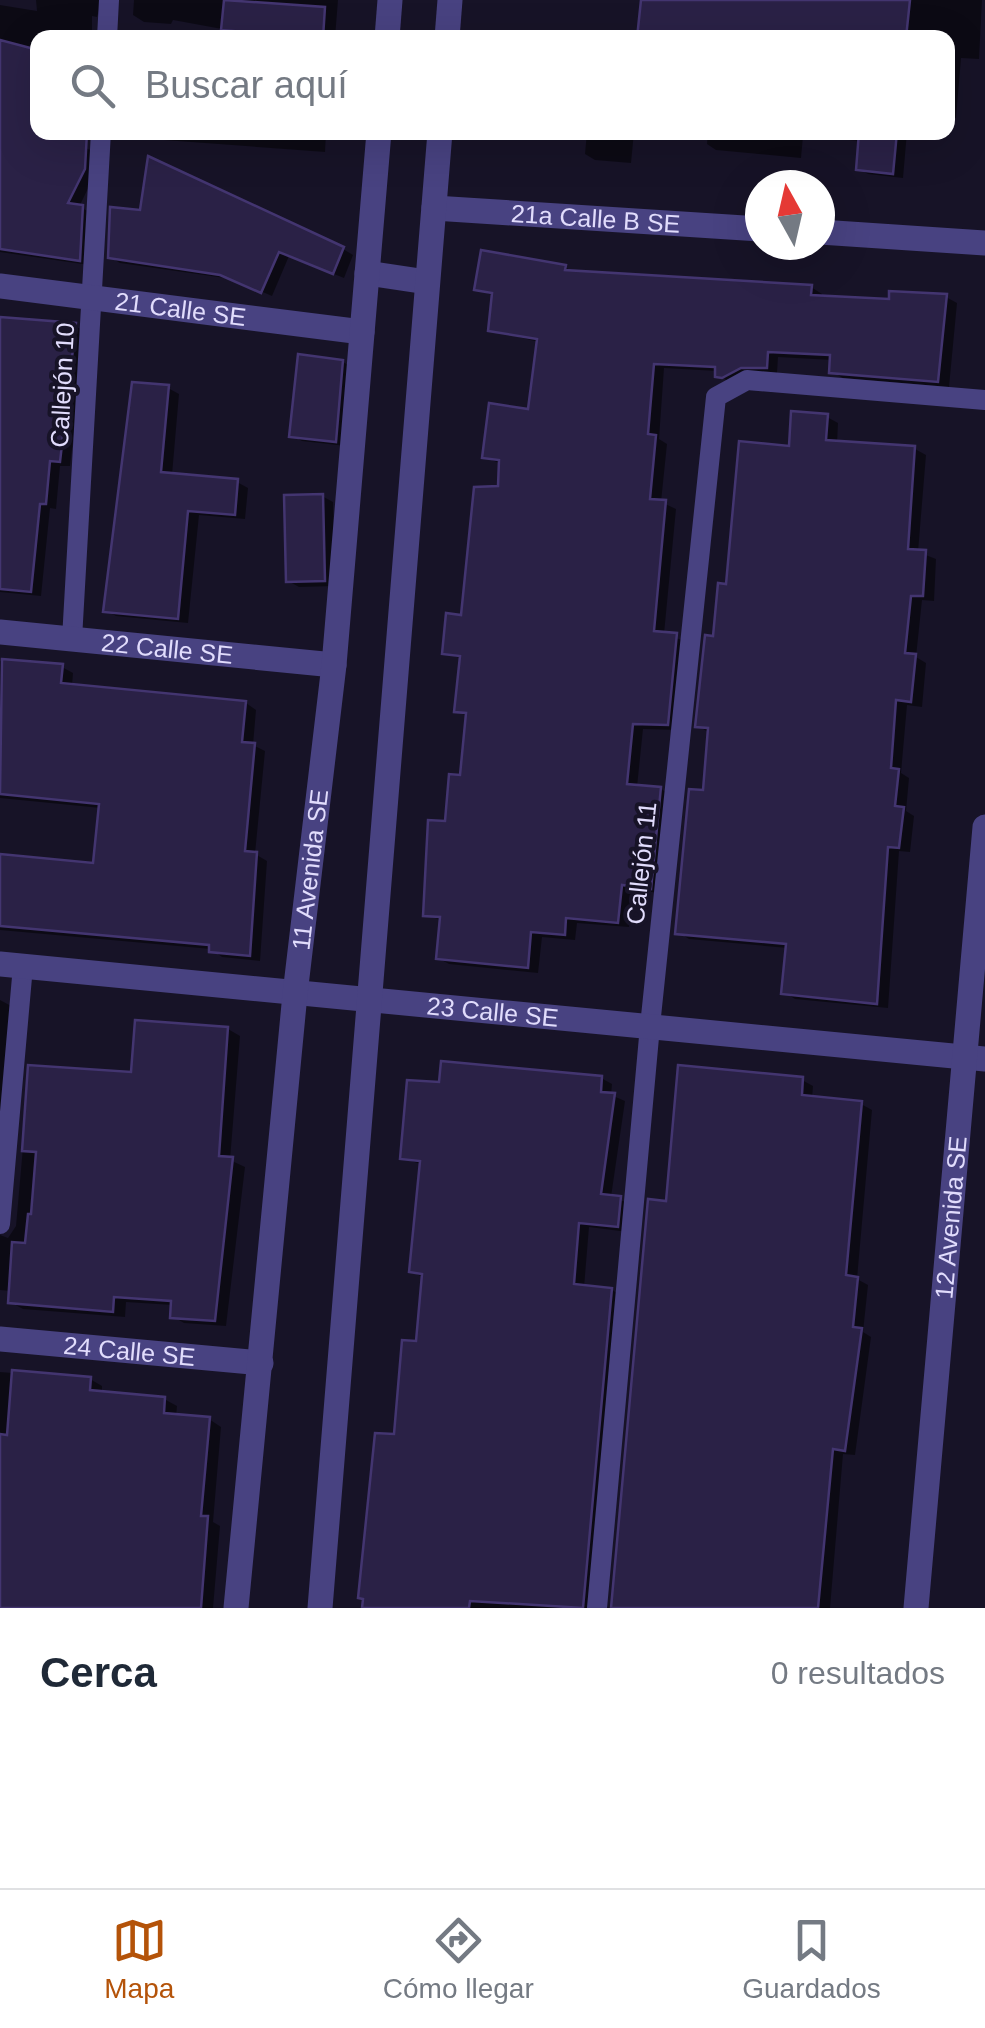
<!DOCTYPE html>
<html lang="es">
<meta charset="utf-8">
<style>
:root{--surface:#fff;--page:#f2f2f3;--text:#1f2937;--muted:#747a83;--line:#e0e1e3;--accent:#b45309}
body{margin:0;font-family:Helvetica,sans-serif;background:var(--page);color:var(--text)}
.compass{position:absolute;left:745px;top:170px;width:90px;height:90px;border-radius:50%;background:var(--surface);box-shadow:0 10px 40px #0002;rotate:352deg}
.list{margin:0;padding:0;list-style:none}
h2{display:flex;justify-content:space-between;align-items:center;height:130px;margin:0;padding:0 40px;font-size:42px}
h2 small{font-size:32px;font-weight:400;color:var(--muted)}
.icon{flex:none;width:55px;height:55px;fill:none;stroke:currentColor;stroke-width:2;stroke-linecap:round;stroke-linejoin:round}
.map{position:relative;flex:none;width:985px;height:1608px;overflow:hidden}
.search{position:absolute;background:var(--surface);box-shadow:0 10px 40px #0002;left:30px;right:30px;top:30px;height:110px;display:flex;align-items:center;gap:25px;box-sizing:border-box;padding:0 35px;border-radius:20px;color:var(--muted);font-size:38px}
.sheet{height:280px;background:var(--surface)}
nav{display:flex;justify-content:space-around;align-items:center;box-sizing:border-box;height:140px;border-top:2px solid var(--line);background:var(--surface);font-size:28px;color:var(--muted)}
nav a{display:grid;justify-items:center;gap:5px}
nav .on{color:var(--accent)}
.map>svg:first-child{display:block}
.shadow{fill:#0007}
.building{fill:#2a2146;stroke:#433570;stroke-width:2.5}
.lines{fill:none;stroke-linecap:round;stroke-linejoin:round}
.service{stroke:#484281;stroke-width:20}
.minor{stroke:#484281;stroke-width:25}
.tertiary{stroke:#484281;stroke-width:25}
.labels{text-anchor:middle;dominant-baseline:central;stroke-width:8;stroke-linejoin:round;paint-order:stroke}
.street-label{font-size:25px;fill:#e1dcfc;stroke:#171327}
</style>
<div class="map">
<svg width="985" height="1608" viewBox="0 0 985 1608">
<rect width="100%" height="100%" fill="#171327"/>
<path class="shadow" d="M36 0H102L97 17 92 16V38H38V132L96 152 94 176 79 207 92 213 89 265 0 252V5L37 11Z
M134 0H338L335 38H221L222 29 173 20 171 24 144 22 133 15Z
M644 0H982L979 59 961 58 956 118 948 117V38H637Z
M326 132 325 152 164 140 154 134Z
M587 132H634L631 163 595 160 585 154Z
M708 132H907L903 178 868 174 858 169 861 141 803 136 801 158 716 150 707 144Z
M343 249 353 255 344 278 289 256 272 296 232 279 120 263 110 257Z
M565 267 575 273 811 287 822 294V298L891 302 946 297 957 303 949 387 843 378 832 372V360L778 357 777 373 728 382 717 371 664 368 659 439 667 444 661 502 676 509 664 634 688 642 678 730 643 729 637 787 661 789 671 795 661 893 633 890 629 927 577 923 575 940 542 937 538 973 449 964 438 958 442 921 426 914 462 778 468 717 457 711 462 659 444 652 464 618 500 488 501 464 485 457 531 411 539 342 490 330 494 296 477 289Z
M0 319 75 326 86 332 70 466H60L56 509 50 508 41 596 0 592Z
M343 362 353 368 346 446 302 441 291 435Z
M168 388 179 394 172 475 237 482 248 488 245 519 199 515 188 623 116 616 105 610Z
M827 417 838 423 837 444 915 449 926 455 918 552 936 559 934 601 922 600 916 657 926 663 922 707 907 705 901 773 909 778 906 811 914 816 910 852 899 851 888 1008 795 999 784 992 788 948 689 939 678 932 705 792 710 733 698 726 729 586 791 448Z
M322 496 333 502 335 586 299 587 288 581Z
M0 661 62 667 73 673 72 686 246 703 256 710 253 745 265 751 255 854 267 861 260 961 222 957 211 949 0 930V857L95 866 101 808 0 798Z
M0 1000 13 1007 0 1205Z
M228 1029 240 1036 230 1160 245 1167 226 1326 184 1323 172 1316 173 1305 126 1302 125 1317 23 1309 10 1302 11 1291 0 1290V1235L8 1238 16 1226 30 1068 133 1075Z
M601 1078 612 1084 611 1095 625 1101 611 1197 631 1204 628 1232 589 1227 584 1288 612 1290 622 1296 594 1608H364L418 1344 424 1278 411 1271 423 1165 403 1158 441 1085Z
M802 1080 813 1086 812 1099 861 1104 872 1110 857 1279 868 1285 863 1332 871 1337 855 1455 843 1454 830 1608H613L668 1203Z
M0 1372 90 1379 102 1386V1394L164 1399 177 1406 176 1417 209 1419 221 1427 213 1522 220 1526 213 1608H0Z"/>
<path class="building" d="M224 0 325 7 323 38H256V33L221 30Z
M641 0H910L906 38 821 33 820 38H637Z
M0 40 38 50V132H87L85 169 68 203 83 205 80 261 0 249Z
M859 132H897L893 174 856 170Z
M148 156 344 247 333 274 279 252 261 293 220 275 108 258 110 207 140 210Z
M481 250 566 265 565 270 812 285 811 295 889 299V291L947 294 938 382 829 373 830 355 768 352 767 368H741L722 378 715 377V367L654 364 648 434 656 435 650 499 666 500 654 631 677 633 668 725 633 724 627 784 661 787 651 889 622 885 618 923 566 918 565 935 531 932 528 968 436 959 440 917 423 916 428 820 445 821 449 774 460 775 466 713 454 712 460 656 442 654 446 613 461 615 474 487 498 486 499 460 482 458 489 403 528 409 537 339 488 331 492 293 474 290Z
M0 317 76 323 60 462 50 461 46 504H40L31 592 0 589Z
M298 354 343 360 336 442 289 437Z
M132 382 169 385 161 472 238 479 235 515 188 511 178 619 103 612Z
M791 411 828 414 826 440 915 446 908 549 926 550 923 596H911L905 653 916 654 911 702 896 700 891 768 899 769 895 806 904 807 899 848 888 847 877 1004 781 994 786 944 675 934 689 789 703 790 708 728 695 727 705 635 713 636 718 583 726 584 739 441 789 446Z
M323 494 325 581 286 582 284 495Z
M2 659 63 664 61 683 246 701 242 742 255 743 245 851 257 852 250 956 209 952V945L0 926V854L93 863 99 804 0 794Z
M135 1020 228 1027 219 1156 233 1157 215 1321 170 1318 171 1301 114 1297 113 1312 8 1303 12 1242 25 1243 28 1214H31L36 1152 22 1151 28 1065 131 1072Z
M441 1061 602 1076 601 1092 615 1093 601 1194 621 1196 618 1227 579 1223 574 1284 612 1288 583 1608 470 1601 469 1608H362L363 1599 358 1598 375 1433 394 1434 402 1340 416 1341 422 1274 409 1272 420 1161 400 1159 407 1080 439 1082Z
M678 1065 803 1077 802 1095 862 1101 846 1275 858 1277 853 1327 862 1328 845 1451 833 1449 818 1608H611L648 1199 666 1201Z
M12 1370 91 1377 90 1390 165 1397 164 1413 210 1417 201 1516H208L201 1608H0V1434L7 1435Z"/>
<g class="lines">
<path class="service" d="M107 38 109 0
M72 639 101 132
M0 1224 23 966
M597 1608 650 1026 716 397 747 380 985 400"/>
<g class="minor">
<path id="s1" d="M434 208 760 229"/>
<path d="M820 232 985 243"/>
<path id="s2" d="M0 286 362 332"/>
<path id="s3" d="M0 632 334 665"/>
<path id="s4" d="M0 964 985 1059"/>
<path id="s5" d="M0 1339 261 1363"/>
<path id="s6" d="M916 1608 985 827"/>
</g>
<g class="tertiary">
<path d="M387 38 390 0"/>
<path d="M447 38 450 0"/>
<path d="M367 273 427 282"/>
<path id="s7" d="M236 1608 295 994 334 665 379 132"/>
<path d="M320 1608 440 132"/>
</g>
</g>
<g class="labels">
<g class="street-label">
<text stroke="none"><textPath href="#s1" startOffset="162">21a Calle B SE</textPath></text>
<text stroke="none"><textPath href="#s2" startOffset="182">21 Calle SE</textPath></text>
<text transform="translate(62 385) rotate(-87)">Callejón 10</text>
<text stroke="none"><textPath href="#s3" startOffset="168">22 Calle SE</textPath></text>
<text transform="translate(641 863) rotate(-84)">Callejón 11</text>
<text stroke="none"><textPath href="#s7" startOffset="742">11 Avenida SE</textPath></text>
<text stroke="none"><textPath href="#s4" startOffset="495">23 Calle SE</textPath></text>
<text stroke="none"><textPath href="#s6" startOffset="392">12 Avenida SE</textPath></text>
<text stroke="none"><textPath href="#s5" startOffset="130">24 Calle SE</textPath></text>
</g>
</g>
</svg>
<svg class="compass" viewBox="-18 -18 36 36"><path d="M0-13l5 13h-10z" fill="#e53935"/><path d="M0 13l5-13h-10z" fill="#747a83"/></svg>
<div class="search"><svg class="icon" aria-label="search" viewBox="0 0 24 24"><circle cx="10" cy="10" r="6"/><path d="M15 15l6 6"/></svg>Buscar aquí</div>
</div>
<section class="sheet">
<h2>Cerca<small>0 resultados</small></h2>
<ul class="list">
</ul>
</section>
<nav>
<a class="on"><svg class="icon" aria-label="map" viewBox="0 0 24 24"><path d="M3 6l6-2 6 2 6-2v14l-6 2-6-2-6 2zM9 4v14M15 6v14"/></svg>Mapa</a>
<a><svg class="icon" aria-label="directions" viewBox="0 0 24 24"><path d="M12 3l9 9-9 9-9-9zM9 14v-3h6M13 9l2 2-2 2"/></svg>Cómo llegar</a>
<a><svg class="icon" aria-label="saved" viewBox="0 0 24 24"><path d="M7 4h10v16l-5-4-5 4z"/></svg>Guardados</a>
</nav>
